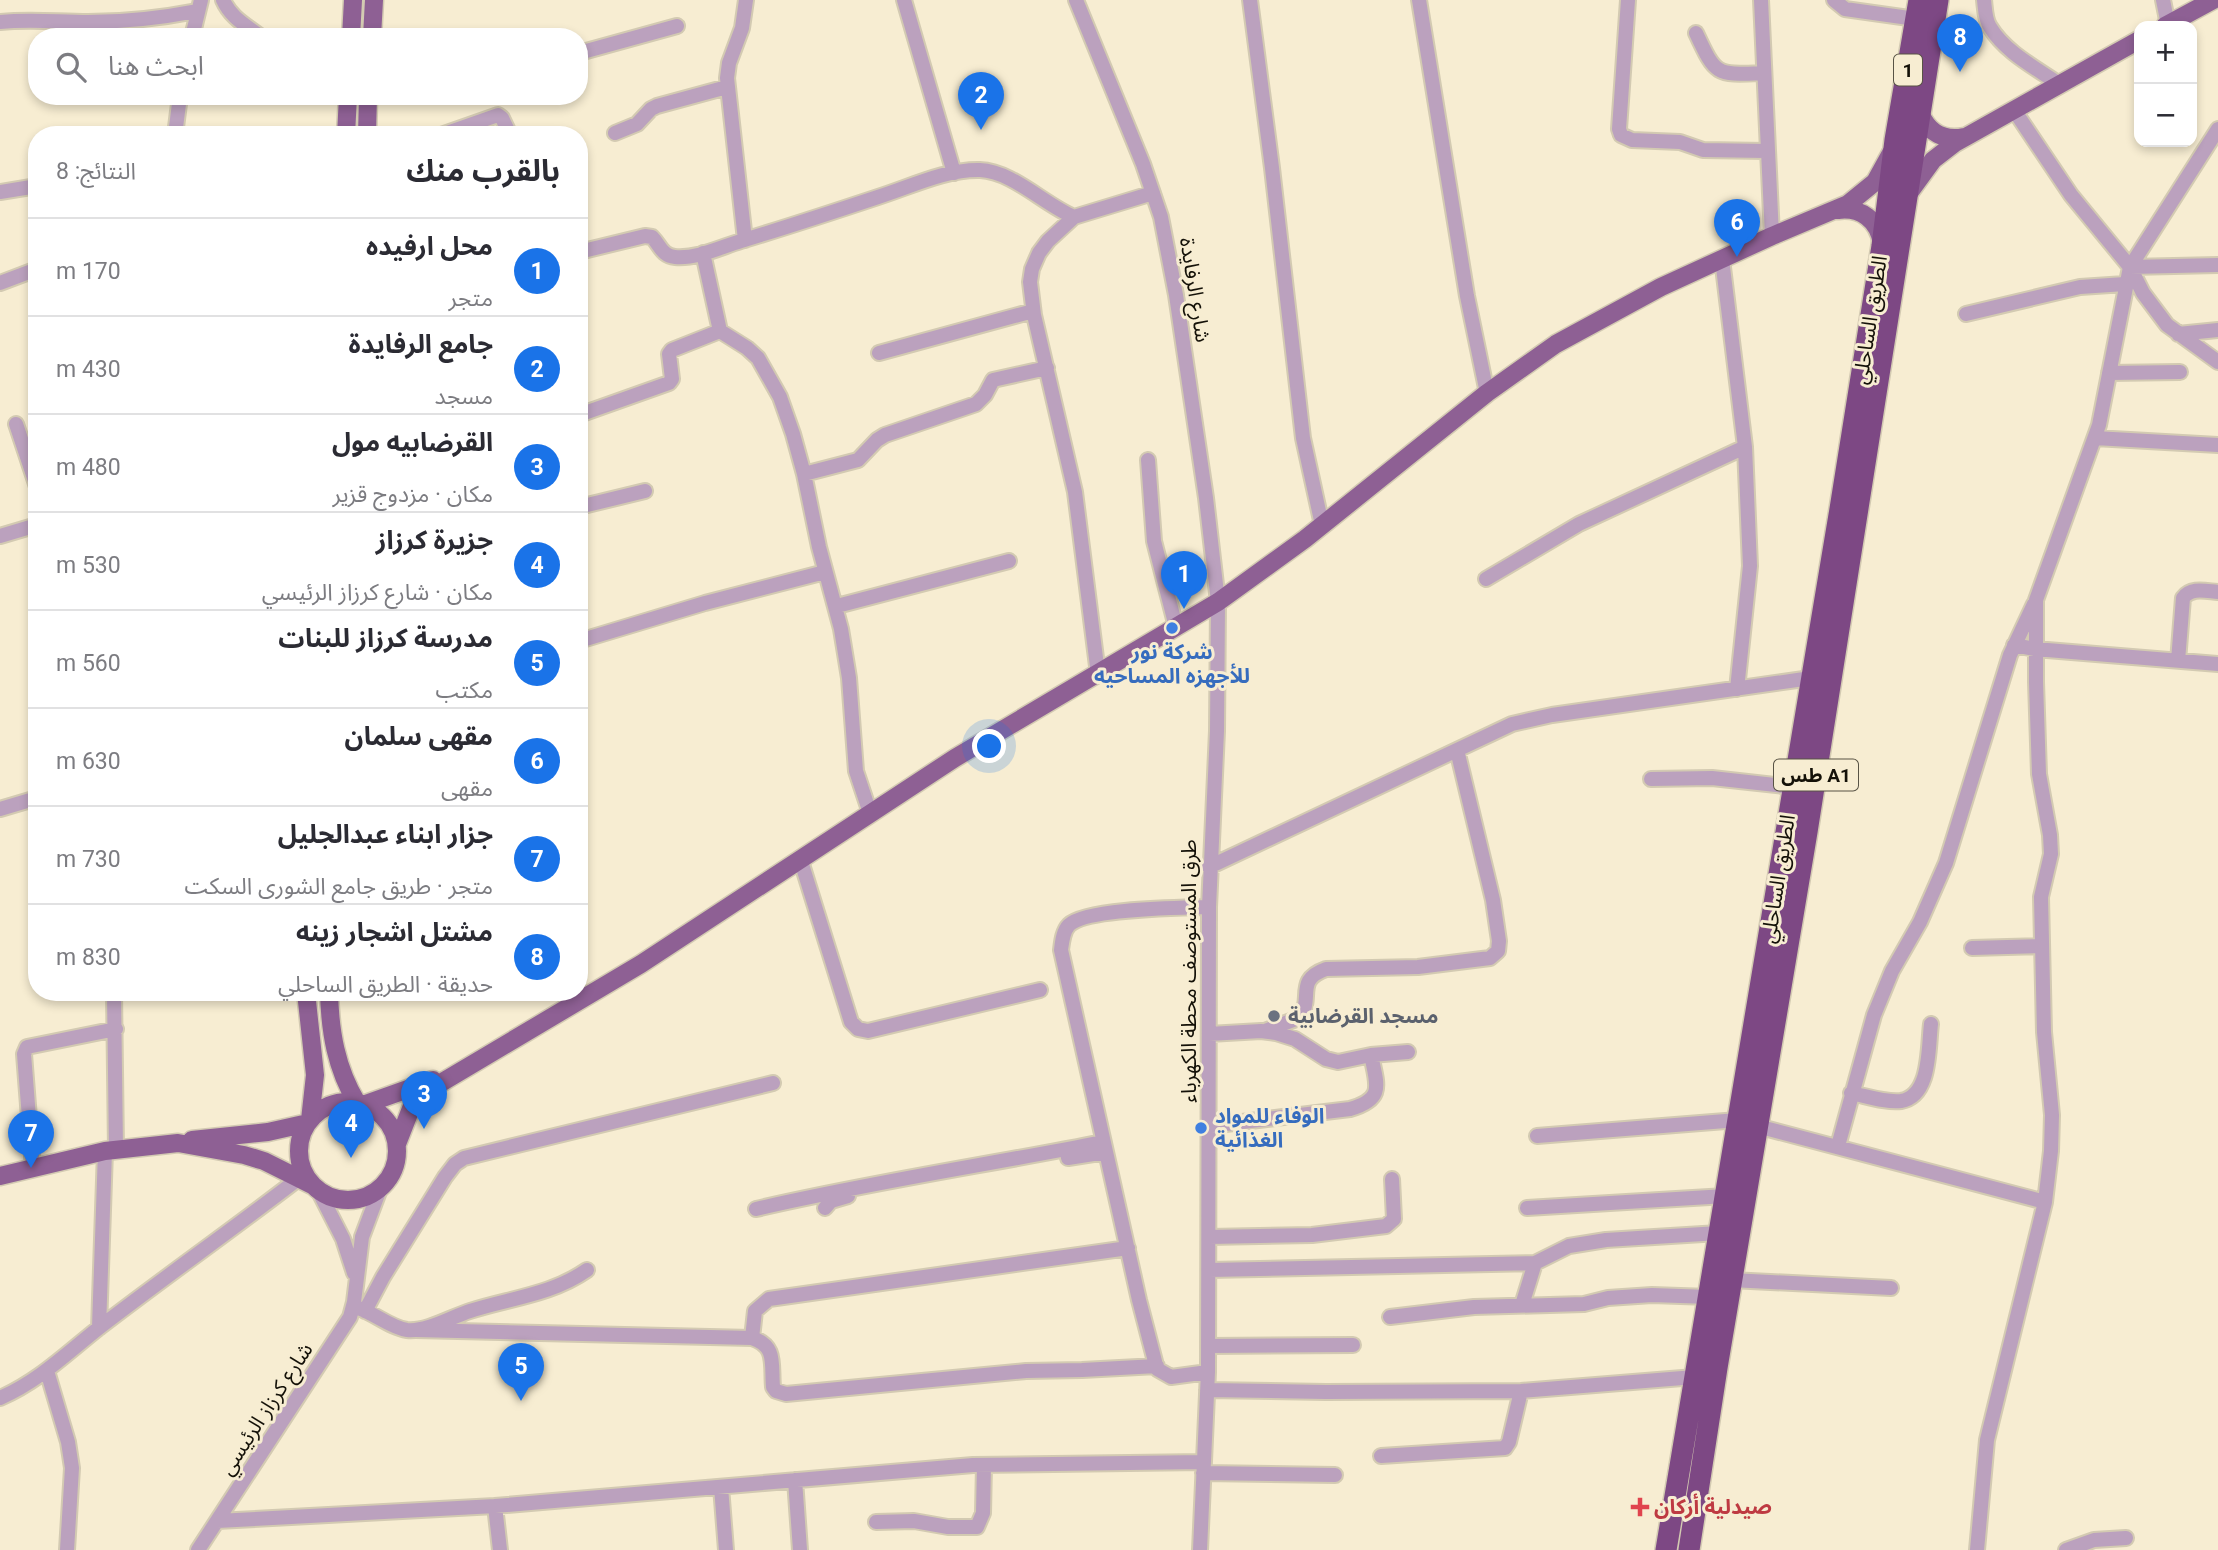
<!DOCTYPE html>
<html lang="ar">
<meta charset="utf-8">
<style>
:root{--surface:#fff;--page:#f2f2f3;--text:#2b2b33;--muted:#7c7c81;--line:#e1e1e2;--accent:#1a73e8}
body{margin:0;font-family:Roboto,"Noto Sans Arabic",sans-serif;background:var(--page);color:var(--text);direction:rtl}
.controls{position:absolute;right:21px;top:21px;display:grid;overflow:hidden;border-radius:14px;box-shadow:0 4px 10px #0003}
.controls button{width:63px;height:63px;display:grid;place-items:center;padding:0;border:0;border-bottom:2px solid var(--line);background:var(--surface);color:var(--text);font:35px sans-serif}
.you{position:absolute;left:990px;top:747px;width:24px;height:24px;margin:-18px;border:5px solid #fff;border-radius:50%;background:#1a73e8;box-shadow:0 0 0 10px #1a73e833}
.badge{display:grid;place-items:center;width:46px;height:46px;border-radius:50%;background:var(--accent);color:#fff;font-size:23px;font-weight:700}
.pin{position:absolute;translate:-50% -58px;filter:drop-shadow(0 2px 4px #0008)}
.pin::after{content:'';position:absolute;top:37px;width:24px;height:21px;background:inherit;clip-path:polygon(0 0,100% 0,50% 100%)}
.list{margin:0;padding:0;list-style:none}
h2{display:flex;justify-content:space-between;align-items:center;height:91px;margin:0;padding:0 28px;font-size:30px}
h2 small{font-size:23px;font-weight:400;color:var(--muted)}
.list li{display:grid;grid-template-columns:46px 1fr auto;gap:21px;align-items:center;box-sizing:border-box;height:98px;padding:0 28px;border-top:2px solid var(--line)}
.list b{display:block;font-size:26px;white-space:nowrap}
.list p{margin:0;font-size:23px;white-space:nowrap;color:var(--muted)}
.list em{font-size:23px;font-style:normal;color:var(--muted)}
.icon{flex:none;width:38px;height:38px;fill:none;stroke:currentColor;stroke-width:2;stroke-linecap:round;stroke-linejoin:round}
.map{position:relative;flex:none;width:2218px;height:1550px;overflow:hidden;direction:ltr}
.search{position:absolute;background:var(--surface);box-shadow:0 4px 10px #0003;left:28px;top:28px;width:560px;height:77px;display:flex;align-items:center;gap:18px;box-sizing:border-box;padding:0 24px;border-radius:28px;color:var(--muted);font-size:26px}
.panel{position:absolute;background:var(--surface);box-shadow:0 4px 10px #0003;left:28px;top:126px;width:560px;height:875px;border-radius:28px;direction:rtl}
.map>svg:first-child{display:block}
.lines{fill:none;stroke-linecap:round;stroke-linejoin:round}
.minor-casing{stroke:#d3cab2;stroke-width:18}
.major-casing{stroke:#d3cab2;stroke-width:21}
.highway-casing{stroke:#d3cab2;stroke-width:24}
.minor{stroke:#bba1be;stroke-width:14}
.major{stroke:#8e6094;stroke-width:18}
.highway{stroke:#7d4884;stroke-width:21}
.shop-dot{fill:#3f7fe0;stroke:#f7edd2;stroke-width:2.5}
.worship-dot{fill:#6b7280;stroke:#f7edd2;stroke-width:2.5}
.health-dot{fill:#e0444e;stroke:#f7edd2;stroke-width:2.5}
.labels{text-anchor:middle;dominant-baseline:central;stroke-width:6;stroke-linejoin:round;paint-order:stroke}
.shield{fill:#f7edd2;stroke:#585345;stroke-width:2}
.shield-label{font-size:19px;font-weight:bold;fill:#141108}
.street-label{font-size:21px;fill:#141108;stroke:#f7edd2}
.shop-label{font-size:21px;font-weight:bold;fill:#366cbe;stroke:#f7edd2}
.worship-label{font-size:21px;font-weight:bold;fill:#5b616d;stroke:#f7edd2;text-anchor:start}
.health-label{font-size:21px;font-weight:bold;fill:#be3a42;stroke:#f7edd2;text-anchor:start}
</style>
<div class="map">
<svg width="2218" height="1550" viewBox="0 0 2218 1550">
<rect width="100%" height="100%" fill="#f7edd2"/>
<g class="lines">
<defs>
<path id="minor" d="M223 0C231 18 246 25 261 37
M904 0 954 173
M1076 0 1143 164 1161 217 1176 295 1206 498 1218 602 1217 731 1209 907 1208 1372 1200 1550
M1250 0 1272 168 1303 438 1322 525
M1419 0 1467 296 1487 393
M1628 0 1619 129 1621 135 1632 140 1680 142 1703 150 1766 151
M1761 0 1772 236
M1834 0 1845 9 1916 19
M1984 0C1985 8 1985 20 1990 27 2005 52 2036 68 2059 84
M2163 0 2168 25
M0 22C30 19 58 22 88 22 125 22 161 18 197 11
M1696 33C1716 76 1716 75 1763 73
M192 37 201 0
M579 53 677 26
M2014 110 2071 195 2130 267 2143 293 2167 325 2218 362
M615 133 637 124 651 109 657 106 727 87
M175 135 180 96
M441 135 498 115 502 118 510 135
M0 192 37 186
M1074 217 1048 241 1039 253 1032 269 1030 282 1034 315 1075 492 1098 674
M745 240 727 78 729 63 742 28 746 0
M579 252 645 236 652 237C660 245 662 256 675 257 697 259 721 247 741 241 787 227 833 212 878 197 910 187 946 169 980 170 1012 171 1045 205 1074 217L1153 193
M703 253 720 331 747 348 758 358 780 397 793 434 804 474 819 547 841 629 849 678 856 771 870 813
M1722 259 1745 447 1750 566 1737 689
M2130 267 2218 265
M0 283 37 269
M1966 314 2080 287 2125 284
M2178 334 2218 330
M879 353 1033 311
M2109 373 2180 372
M579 415 669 383 672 379 669 354 672 350 720 331
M16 424 37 487
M2095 438 2218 445
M1148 460 1154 541 1176 627
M804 474 858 460 877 440 885 435 976 404 985 395 993 380 1047 368
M579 507 645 491
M0 536 37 525
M1486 579 1579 524 1745 447
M837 606 1009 561
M579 641 705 603 825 572
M2014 645 2035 649 2218 664
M2178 661 2183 598C2191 587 2205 591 2218 592
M1651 779 1712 778 1793 787
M0 809 37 798
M800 858 851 1022 858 1029 868 1031 1040 990
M1209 867 1512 724 1552 715 1811 678
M1972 948 2042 946
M114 992 116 1150
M1265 1031 1301 1017C1313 997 1295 980 1326 969L1418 967 1490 958 1498 951 1499 941 1493 900 1457 750
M1209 1034 1261 1031 1276 1033 1295 1039 1326 1059 1338 1062 1371 1055 1408 1052
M1851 1093C1866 1096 1887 1103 1901 1101 1931 1096 1928 1048 1931 1024
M1209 1126 1350 1109C1385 1099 1377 1085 1371 1055
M1757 1126 2045 1202
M1537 1136 1738 1120
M1838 1146 1874 1015 1892 971 1920 922 1946 863 2010 655 2034 604
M1068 1158 1106 1152
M33 1169 24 1054 27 1047 116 1029
M318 1190 343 1239 354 1273
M825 1208 831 1201 848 1196
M1527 1208 1726 1196
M756 1209C871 1182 987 1165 1103 1142
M1209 1237 1312 1235 1386 1226 1394 1219 1392 1179
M1209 1270 1535 1263 1569 1246 1606 1240 1719 1233
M1731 1280 1891 1288
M1522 1305 1535 1263
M358 1308C374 1313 391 1328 407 1330 427 1332 451 1317 470 1311 510 1298 551 1295 587 1270
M365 1311 383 1277 445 1177 455 1164 464 1158 773 1083
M1390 1317 1474 1307 1584 1304 1608 1298 1652 1295 1709 1297
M99 1328 105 1151
M416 1330 752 1338C777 1346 771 1364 773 1387L776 1391 786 1394 1026 1371 1082 1370 1157 1366
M752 1338 755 1311 769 1299 1128 1248
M1208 1346 1353 1345
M47 1371 68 1442 72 1468 67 1550
M1208 1372 1171 1377 1157 1369 1139 1300 1061 950C1062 942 1063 931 1069 925 1087 908 1182 908 1209 907
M1207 1390 1326 1392 1521 1391 1695 1377
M0 1398C39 1381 67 1353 100 1327 165 1277 233 1229 298 1179
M1381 1456 1505 1448 1509 1442 1521 1391
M1203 1473 1335 1475
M795 1480 800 1550
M721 1487 726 1550
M495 1506 500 1550
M217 1521 495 1506 973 1465 1204 1462
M876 1522 914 1521 948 1527H977L983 1513 984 1465
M198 1550 350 1317 354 1302 362 1237 380 1189
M1977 1550 1987 1440 2045 1202 2051 1151 2052 1115 2044 1032 2041 897 2051 854 2050 835 2039 774 2036 682V600L2099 425 2130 267 2218 129
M2066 1550 2094 1540 2126 1538"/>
<path id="major" d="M2165 26 2213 0
M351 37 353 0
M372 37 374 0
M1921 115C1929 133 1944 141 1964 137
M346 135 348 96
M367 135 368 96
M1909 193 1933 160 1955 143 2139 40
M1838 210C1861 207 1878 220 1882 243
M306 992 315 1075 310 1120
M329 992C330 1032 336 1068 357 1103
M299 1151a49 49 0 1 1 98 0a49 49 0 1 1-98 0Z
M363 1105 433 1080
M192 1140 268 1132 308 1123
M397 1144 412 1106 429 1090 641 964 955 758 1218 602 1305 539 1487 393 1556 344 1661 287 1772 236 1848 204 1875 182 1891 153
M0 1176 105 1151 178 1143 244 1155 264 1161 312 1185"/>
<path id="highway" d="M1666 1550 1840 509 1882 246 1895 140 1919 0
M1689 1550 1717 1368 1807 832 1938 0"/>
</defs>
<use href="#minor" class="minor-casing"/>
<use href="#major" class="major-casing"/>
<use href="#highway" class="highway-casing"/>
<use href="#minor" class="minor"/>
<use href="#major" class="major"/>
<use href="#highway" class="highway"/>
</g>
<g class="shop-dot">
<circle cx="1172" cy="628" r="7"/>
<circle cx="1201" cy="1128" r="7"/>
</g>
<circle class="worship-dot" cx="1274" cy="1016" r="7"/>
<path class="health-dot" d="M1636.5 1496.5h7v7h7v7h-7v7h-7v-7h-7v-7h7z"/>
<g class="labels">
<g class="shield">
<rect x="1894" y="54.5" width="28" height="31" rx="5"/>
<rect x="1774" y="759.5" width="84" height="31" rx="5"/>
</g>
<g class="shield-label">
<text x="1908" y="70">1</text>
<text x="1816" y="775">طس A1</text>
</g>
<g class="street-label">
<text transform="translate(1195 290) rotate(81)">شارع الرفايدة</text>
<text transform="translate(1870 320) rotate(-81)">الطريق الساحلي</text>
<text transform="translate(1778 879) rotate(-81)">الطريق الساحلي</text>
<text transform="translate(1189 971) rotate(-90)">طرق المستوصف محطة الكهرباء</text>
<text transform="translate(266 1409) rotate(-57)">شارع كرزاز الرئيسي</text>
</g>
<g class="shop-label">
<text x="1172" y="652">شركة نور<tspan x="1172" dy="24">للأجهزه المساحيه</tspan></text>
<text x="1215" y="1116" text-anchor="start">الوفاء للمواد<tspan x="1215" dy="24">الغذائية</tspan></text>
</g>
<g class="worship-label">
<text x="1288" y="1016">مسجد القرضابية</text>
</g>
<g class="health-label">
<text x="1654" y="1507">صيدلية أركان</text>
</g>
</g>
</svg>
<div class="controls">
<button>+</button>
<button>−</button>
</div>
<div class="you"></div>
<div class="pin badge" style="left:1184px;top:609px">1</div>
<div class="pin badge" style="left:981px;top:130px">2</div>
<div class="pin badge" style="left:424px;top:1129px">3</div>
<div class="pin badge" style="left:351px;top:1158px">4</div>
<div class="pin badge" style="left:521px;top:1401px">5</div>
<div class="pin badge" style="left:1737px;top:257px">6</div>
<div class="pin badge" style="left:31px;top:1168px">7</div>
<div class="pin badge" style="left:1960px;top:72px">8</div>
<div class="search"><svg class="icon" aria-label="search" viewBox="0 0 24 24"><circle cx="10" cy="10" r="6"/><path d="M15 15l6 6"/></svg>ابحث هنا</div>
<section class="panel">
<h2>بالقرب منك<small>النتائج: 8</small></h2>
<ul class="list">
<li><span class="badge">1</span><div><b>محل ارفيده</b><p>متجر</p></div><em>170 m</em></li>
<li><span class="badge">2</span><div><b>جامع الرفايدة</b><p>مسجد</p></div><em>430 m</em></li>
<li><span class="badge">3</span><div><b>القرضابيه مول</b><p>مكان · مزدوج قزير</p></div><em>480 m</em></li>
<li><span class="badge">4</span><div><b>جزيرة كرزاز</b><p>مكان · شارع كرزاز الرئيسي</p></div><em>530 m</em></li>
<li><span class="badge">5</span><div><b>مدرسة كرزاز للبنات</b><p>مكتب</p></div><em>560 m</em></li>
<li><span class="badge">6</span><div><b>مقهى سلمان</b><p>مقهى</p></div><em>630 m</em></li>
<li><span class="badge">7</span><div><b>جزار ابناء عبدالجليل</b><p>متجر · طريق جامع الشورى السكت</p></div><em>730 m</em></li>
<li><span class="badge">8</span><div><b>مشتل اشجار زينه</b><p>حديقة · الطريق الساحلي</p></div><em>830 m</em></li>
</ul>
</section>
</div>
